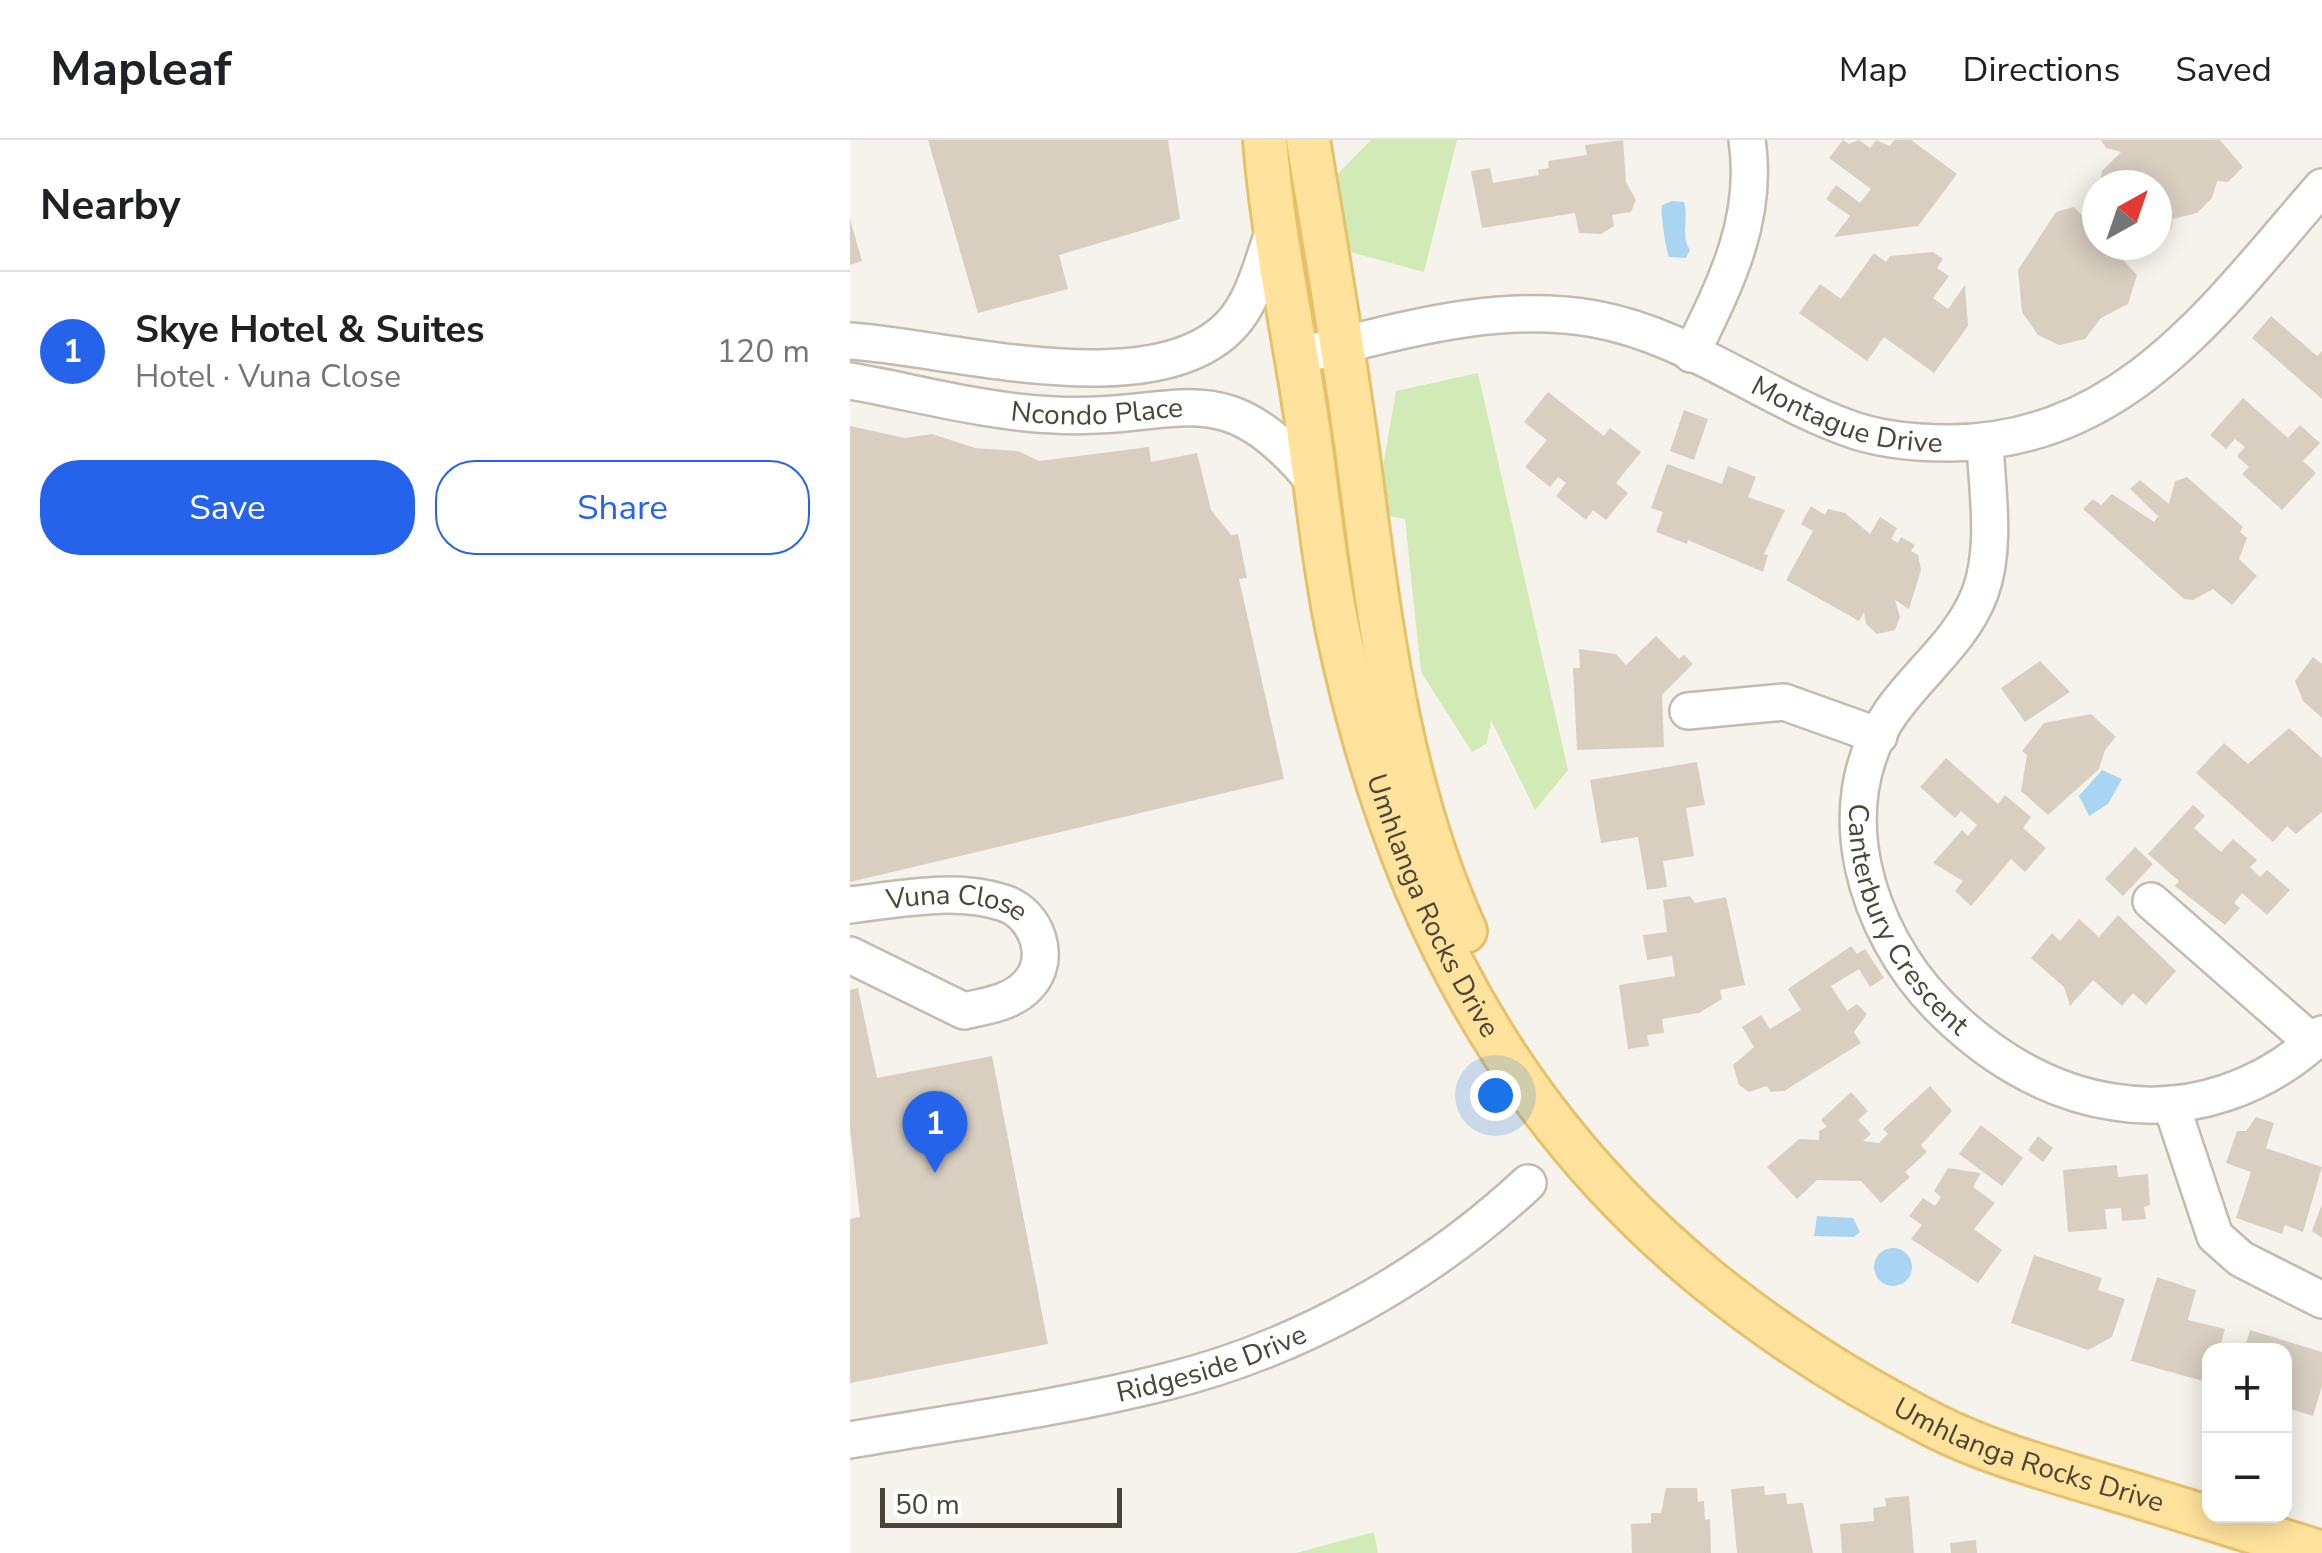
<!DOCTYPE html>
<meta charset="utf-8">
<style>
:root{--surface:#fff;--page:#f2f2f2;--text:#202124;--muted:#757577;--line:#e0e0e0;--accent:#2563eb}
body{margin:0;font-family:"Nunito Sans",sans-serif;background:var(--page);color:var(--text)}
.controls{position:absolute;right:30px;bottom:30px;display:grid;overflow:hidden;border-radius:20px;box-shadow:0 5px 25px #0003}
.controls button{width:90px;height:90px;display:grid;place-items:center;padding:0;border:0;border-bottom:2px solid var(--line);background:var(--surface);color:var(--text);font:50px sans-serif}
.compass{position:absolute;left:1232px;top:30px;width:90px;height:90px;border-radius:50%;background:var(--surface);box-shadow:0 5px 25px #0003;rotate:40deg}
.scale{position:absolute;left:30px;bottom:25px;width:242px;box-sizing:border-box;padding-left:10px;border:5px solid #4b4439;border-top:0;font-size:28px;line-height:35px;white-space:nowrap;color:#4b4439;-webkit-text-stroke:8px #fff;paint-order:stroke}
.you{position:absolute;left:645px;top:955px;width:35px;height:35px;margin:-25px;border:8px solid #fff;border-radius:50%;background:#1a73e8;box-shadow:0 0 0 15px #1a73e833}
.badge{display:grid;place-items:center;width:65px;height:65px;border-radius:50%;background:var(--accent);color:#fff;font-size:32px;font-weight:700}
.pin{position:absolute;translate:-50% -82px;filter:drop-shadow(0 2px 5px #0008)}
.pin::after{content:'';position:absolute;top:52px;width:35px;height:30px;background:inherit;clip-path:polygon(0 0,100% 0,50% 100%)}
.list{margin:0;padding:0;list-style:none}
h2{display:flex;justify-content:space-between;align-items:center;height:130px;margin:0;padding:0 40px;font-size:42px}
h2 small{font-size:32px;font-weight:400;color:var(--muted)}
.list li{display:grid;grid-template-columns:65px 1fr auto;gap:30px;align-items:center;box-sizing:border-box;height:160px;padding:0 40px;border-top:2px solid var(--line)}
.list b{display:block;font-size:38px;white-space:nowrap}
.list p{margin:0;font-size:32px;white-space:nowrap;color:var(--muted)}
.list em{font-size:32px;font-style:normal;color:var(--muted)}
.actions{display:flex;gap:20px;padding:30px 40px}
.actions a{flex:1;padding:22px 0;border:2px solid var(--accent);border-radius:40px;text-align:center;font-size:35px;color:var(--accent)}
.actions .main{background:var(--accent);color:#fff}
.map{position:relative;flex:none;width:1472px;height:1413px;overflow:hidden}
header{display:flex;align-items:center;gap:60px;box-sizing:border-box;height:140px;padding:0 50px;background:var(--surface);border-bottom:2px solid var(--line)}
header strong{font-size:48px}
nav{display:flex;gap:55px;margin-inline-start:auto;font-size:35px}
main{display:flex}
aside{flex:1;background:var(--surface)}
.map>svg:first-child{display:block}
.green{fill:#d2eab5}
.water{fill:#a9d4f2}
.building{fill:#d8cfc1}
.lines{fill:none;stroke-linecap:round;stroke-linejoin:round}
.minor-casing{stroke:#c2bbae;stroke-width:40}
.major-casing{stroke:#e6c16a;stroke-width:48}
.minor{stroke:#fff;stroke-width:35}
.major{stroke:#ffe39c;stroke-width:42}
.labels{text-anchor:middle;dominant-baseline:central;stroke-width:10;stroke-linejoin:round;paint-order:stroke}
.street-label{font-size:28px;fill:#4b4439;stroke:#fff}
</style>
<header>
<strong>Mapleaf</strong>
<nav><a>Map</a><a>Directions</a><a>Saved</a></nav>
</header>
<main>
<aside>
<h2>Nearby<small></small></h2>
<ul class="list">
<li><span class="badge">1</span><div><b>Skye Hotel &amp; Suites</b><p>Hotel · Vuna Close</p></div><em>120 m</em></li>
</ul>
<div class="actions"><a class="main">Save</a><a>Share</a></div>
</aside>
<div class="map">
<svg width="1472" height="1413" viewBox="0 0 1472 1413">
<rect width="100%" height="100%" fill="#f6f3ec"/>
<path class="green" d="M521 0H607L574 132 460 101 447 75Z
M628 233 718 630 685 670 641 580 637 603 622 612 571 532 555 379 525 373 546 251Z
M524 1392 528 1413H446Z"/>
<path class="water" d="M822 61 834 62C839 78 830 95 840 110L836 118 819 117C816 109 810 73 812 65Z
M1252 630 1272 639 1258 664 1239 676 1229 656Z
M967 1076 1003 1078 1010 1092 1004 1097 964 1096Z
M1024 1127a19 19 0 1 1 38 0a19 19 0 1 1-38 0Z"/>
<path class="building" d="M78 0H318L330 79 209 115 218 149 128 173Z
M773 0 776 42 786 60 781 72 762 75 764 86 751 94 729 93 725 73 632 88 621 31 640 28 643 43 689 35 688 30 699 28 698 21 737 15 735 5Z
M993 0 999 4 1009 0 1020 8 1026 0 1040 6 1044 0H1061L1107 34 1068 86 984 97 1000 76 976 59 986 45 1010 63 1021 49 979 18Z
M1251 0H1370L1393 27 1378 42 1367 41 1362 58 1347 73 1323 79 1321 89 1307 85V45H1250L1252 31 1271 12 1256 8Z
M1224 67 1247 92V105H1259L1287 135 1278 164 1251 178 1235 199 1209 205 1188 195 1172 172 1168 130 1206 72Z
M0 79 12 121 0 125Z
M1083 112 1093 119 1087 128 1099 136 1083 158 1098 169 1115 145 1118 186 1084 233 1034 197 1017 221 949 173 970 144 991 159 1024 113 1036 122 1040 116Z
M1421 176 1467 216 1472 211V259L1402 198Z
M698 252 754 296 760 288 791 312 766 343 778 353 756 380 743 370 736 380 706 356 716 343 708 337 700 347 675 327 697 300 674 282Z
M1393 258 1438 298 1450 285 1470 303 1453 321 1466 333 1432 370 1392 334 1399 327 1387 316 1395 307 1385 299 1376 309 1360 295Z
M834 270 858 279 844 320 820 311Z
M0 286 55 298 82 294 125 308 168 311 189 321 299 307 301 322 347 313 361 370 381 395 388 394 397 438 389 439 434 639 0 742Z
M817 324 872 344 878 326 906 337 898 357 935 370 914 414 918 415 913 432 838 400 837 404 806 392 813 372 801 368Z
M1337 337 1393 387 1390 392 1397 398 1389 419 1407 436 1382 465 1363 449 1343 460 1334 459 1233 369 1243 359 1251 365 1262 354 1304 382 1308 376 1280 349 1290 340 1319 364 1325 341Z
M961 366 975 375 978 369 995 373 1020 394 1030 377 1047 388 1041 399 1048 403 1051 397 1065 405 1061 411 1068 415 1071 430 1059 469 1045 460 1050 477 1045 490 1027 494 1016 484 1014 472 1009 481 936 440 963 391 951 384Z
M806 496 829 519 834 515 843 524 812 555 814 607 727 610 723 528H730L729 509 766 514 776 525Z
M1463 517 1472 524V578L1453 561 1445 541Z
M1190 521 1220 552 1175 582 1151 548Z
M1241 574 1266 597 1255 610 1249 629 1198 675 1171 651 1177 615 1172 611 1194 583Z
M1439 588 1472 618V672L1446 694 1437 686 1423 702 1346 633 1374 603 1398 624Z
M1096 618 1148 664 1155 655 1181 677 1173 688 1196 708 1175 732 1161 719 1121 766 1105 751 1113 741 1083 723 1112 690 1118 696 1127 685 1111 671 1105 678 1070 647Z
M847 622 855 665 836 668 844 716 813 721 817 747 797 750 788 697 751 703 740 640Z
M1343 665 1355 676 1344 688 1371 712 1383 699 1407 720 1400 727 1410 737 1417 730 1440 750 1417 775 1392 753 1384 763 1390 768 1375 785 1325 746 1329 741 1298 714Z
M1285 707 1303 724 1273 756 1255 739Z
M840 756 845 763 876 757 895 845 870 850 872 859 849 873 812 879 814 893 797 895 799 906 778 909 769 845 825 836 822 816 797 820 793 795 817 792 813 760Z
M1268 775 1326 831 1296 865 1283 853 1272 866 1243 840 1220 866 1214 847 1181 818 1202 793 1210 801 1229 779 1249 797Z
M1001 806 1007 814 1015 809 1034 838 1020 847 1009 829 981 846 997 871 1007 864 1017 874 1004 892 1011 903 934 951 921 952 917 946 899 952 889 945 883 925 904 907 892 887 911 875 920 889 951 870 938 849Z
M8 848 27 938 142 916 198 1204 0 1243V1079L10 1077 0 989V850Z
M1080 946 1102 971 1071 1005 1077 1012 1055 1032 1060 1037 1031 1063 1011 1041 967 1040 947 1059 917 1027 949 999 969 1000V991L977 987 971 980 1001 952 1018 971 1008 980 1021 994 1013 1001 1029 1003 1038 994 1033 989Z
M1406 977 1424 983 1416 1008 1472 1027 1453 1092 1435 1085 1432 1094 1386 1078 1401 1032 1376 1023 1387 991H1396Z
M1131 985 1173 1018 1152 1046 1109 1014Z
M1188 996 1203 1008 1193 1022 1178 1010Z
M1267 1025 1268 1037 1298 1034 1300 1065 1294 1067 1296 1079 1272 1081 1271 1068 1255 1069 1257 1089 1218 1092 1213 1030Z
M1098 1028 1131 1033 1123 1047 1145 1063 1124 1089 1152 1110 1128 1143 1061 1099 1072 1085 1059 1076 1073 1058 1085 1066 1091 1057 1084 1051Z
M1472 1064V1098L1462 1091Z
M1184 1115 1252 1138 1248 1150 1275 1159 1262 1197 1238 1210 1161 1183Z
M1307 1137 1346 1150 1338 1180 1375 1189 1369 1210H1360V1243L1281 1221Z
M1400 1190 1472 1212V1246L1463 1276 1434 1267V1210H1394Z
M914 1346 915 1355 936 1353 937 1364 953 1363 963 1413H887L881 1349Z
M816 1348H847L848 1362 854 1361 855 1380 860 1379 861 1413H782L781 1384 801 1383V1373H811Z
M1059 1356 1064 1413H992L990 1384 1024 1381 1023 1368 1036 1366 1035 1358Z
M1126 1400 1127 1413H1101L1100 1403Z"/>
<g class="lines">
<defs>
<g id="minor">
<path d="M0 201C98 207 306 268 382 184 404 160 412 123 423 93"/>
<path d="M841 214C875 145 909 79 897 0"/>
<path id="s1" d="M447 216C545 193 644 161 745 179 835 195 911 256 995 287 1028 300 1064 303 1099 303 1275 302 1367 167 1472 47"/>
<path id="s2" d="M0 241C68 253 135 272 204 275 329 282 371 226 466 344"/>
<path id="s3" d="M1135 303C1137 351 1147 407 1130 453 1112 501 1068 533 1040 574 976 667 1017 792 1088 865 1136 914 1196 952 1264 962 1340 975 1417 947 1472 894"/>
<path d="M838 571 934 562 1029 596"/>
<path d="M1301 761 1463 903"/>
<path id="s4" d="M0 765C50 759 106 747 154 763 187 774 203 819 178 845 162 863 135 866 114 871L0 815"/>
<path d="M1321 964 1365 1096 1391 1119 1472 1160"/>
<path id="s5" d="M0 1300C105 1282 212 1268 315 1242 449 1209 577 1137 678 1043"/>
</g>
<g id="major">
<path id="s6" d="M415 0C423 98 444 192 458 289 468 356 474 425 488 491 566 861 744 1112 1083 1285 1138 1313 1199 1329 1258 1347 1329 1368 1400 1391 1472 1413"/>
<path d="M458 0C475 103 493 206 507 309 529 473 546 639 615 791"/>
</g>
</defs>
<use href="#minor" class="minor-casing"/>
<use href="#major" class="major-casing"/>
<use href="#minor" class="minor"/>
<use href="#major" class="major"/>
</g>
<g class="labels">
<g class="street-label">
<text stroke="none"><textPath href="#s2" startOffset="250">Ncondo Place</textPath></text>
<text stroke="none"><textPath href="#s1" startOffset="575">Montague Drive</textPath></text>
<text stroke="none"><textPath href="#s6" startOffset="788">Umhlanga Rocks Drive</textPath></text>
<text stroke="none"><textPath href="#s4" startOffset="108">Vuna Close</textPath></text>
<text stroke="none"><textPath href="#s3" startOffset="528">Canterbury Crescent</textPath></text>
<text stroke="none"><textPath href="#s5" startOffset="370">Ridgeside Drive</textPath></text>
<text stroke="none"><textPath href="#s6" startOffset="1628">Umhlanga Rocks Drive</textPath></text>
</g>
</g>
</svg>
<div class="controls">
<button>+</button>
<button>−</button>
</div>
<svg class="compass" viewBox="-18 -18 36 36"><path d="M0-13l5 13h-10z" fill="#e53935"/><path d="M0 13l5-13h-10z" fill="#757577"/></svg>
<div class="scale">50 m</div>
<div class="you"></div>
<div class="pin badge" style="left:85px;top:1033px">1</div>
</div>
</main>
